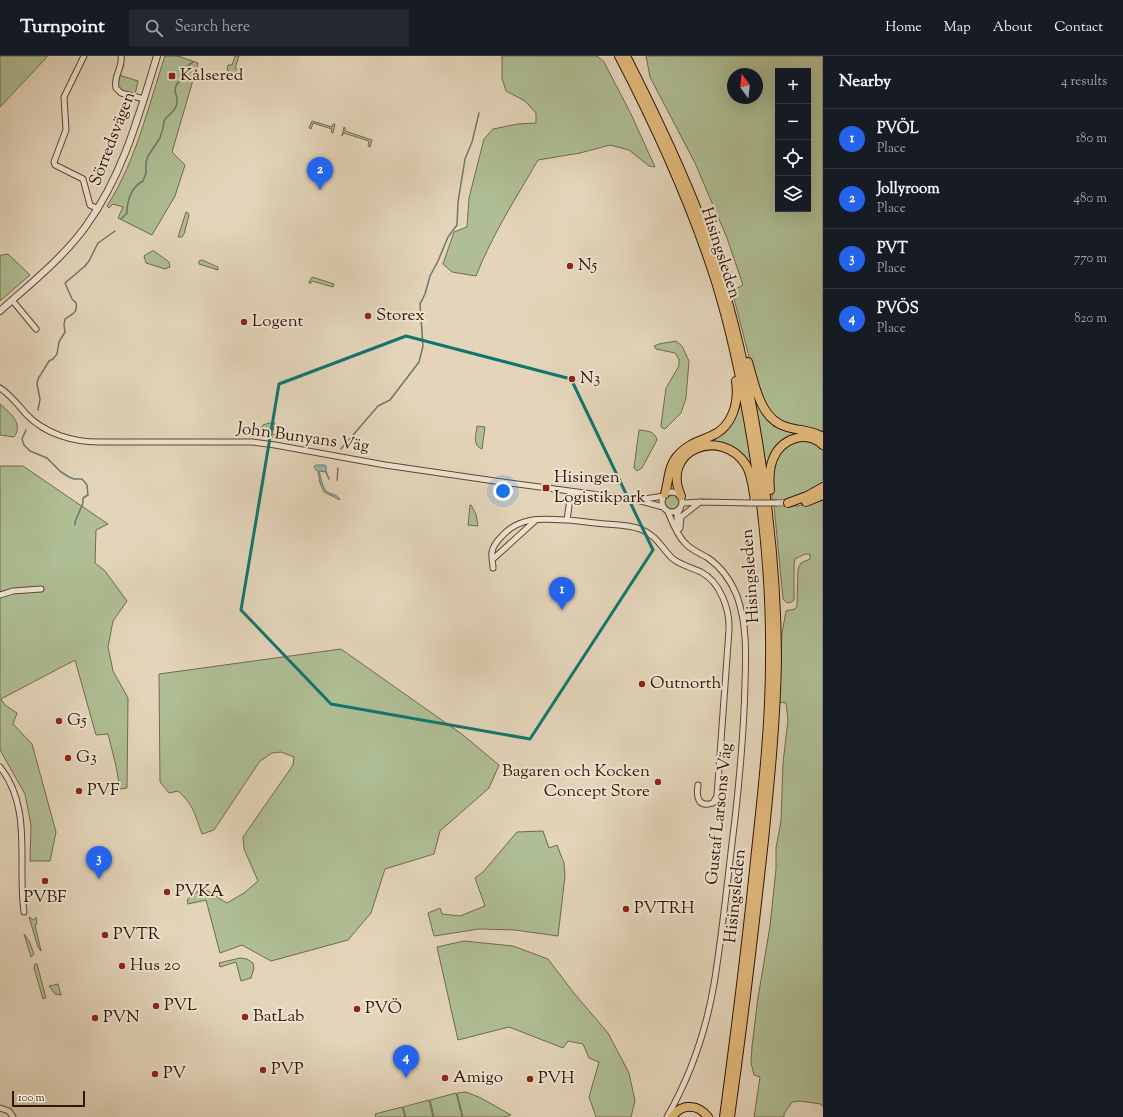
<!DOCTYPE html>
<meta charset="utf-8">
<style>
:root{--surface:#171b24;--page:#242831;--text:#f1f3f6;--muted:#9ea1a6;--line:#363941;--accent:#2563eb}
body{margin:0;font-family:"Sorts Mill Goudy",serif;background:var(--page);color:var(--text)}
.controls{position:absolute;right:12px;top:12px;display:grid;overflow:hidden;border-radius:0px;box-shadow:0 4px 16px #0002}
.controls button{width:36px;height:36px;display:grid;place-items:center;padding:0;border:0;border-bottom:1px solid var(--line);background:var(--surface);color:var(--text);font:20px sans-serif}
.compass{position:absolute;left:727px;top:12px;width:36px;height:36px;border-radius:50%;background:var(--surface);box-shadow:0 4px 16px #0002;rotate:345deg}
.scale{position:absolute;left:12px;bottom:10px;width:73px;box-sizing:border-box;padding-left:4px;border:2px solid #341503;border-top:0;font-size:11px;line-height:14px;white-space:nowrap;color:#341503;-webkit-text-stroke:3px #ede4d2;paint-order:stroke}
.you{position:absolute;left:503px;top:435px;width:14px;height:14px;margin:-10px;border:3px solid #fff;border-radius:50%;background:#1a73e8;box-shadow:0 0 0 6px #1a73e833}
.badge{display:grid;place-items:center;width:26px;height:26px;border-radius:50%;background:var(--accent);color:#fff;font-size:13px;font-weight:700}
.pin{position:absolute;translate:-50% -33px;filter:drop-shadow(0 1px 2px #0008)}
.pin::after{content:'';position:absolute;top:21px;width:14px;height:12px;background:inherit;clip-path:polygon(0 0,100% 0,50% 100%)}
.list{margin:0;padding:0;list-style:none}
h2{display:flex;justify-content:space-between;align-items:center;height:52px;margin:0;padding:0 16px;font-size:17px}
h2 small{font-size:13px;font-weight:400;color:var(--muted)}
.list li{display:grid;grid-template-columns:26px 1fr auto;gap:12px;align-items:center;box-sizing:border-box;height:60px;padding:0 16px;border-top:1px solid var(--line)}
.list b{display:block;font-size:15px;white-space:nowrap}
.list p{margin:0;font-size:13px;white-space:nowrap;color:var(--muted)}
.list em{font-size:13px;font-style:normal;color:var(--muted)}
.icon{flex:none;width:22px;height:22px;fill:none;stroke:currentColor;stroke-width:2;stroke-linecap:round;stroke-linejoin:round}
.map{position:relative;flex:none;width:823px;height:1061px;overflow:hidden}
header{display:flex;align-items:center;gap:24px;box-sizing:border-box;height:56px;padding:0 20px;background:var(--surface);border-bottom:1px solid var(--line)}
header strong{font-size:19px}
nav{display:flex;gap:22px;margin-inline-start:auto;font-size:14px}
.search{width:280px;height:36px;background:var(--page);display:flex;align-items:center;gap:10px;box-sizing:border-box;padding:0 14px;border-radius:0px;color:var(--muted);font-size:15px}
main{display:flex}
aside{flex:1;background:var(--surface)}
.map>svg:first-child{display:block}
.green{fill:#afbe94;stroke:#726a4c;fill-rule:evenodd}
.water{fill:#95b9b0;stroke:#6e776b}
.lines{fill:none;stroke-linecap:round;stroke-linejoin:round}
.stream{stroke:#6e776b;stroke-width:1.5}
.minor-casing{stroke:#604531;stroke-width:7}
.tertiary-casing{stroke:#604531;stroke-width:8}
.trunk-casing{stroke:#341503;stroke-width:10}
.minor{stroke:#ede4d2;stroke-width:5}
.tertiary{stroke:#ede4d2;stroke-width:6}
.trunk{stroke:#e2ba7d;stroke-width:8}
.minor-bridge-casing{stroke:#604531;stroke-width:7;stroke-linecap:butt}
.minor-bridge{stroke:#ede4d2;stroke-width:5}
.marked{fill:none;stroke:#0f766e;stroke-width:3;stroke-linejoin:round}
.poi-dot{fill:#8f2418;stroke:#ede4d2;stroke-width:1.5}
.labels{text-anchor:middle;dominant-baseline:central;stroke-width:4;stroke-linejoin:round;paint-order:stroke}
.poi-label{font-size:17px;fill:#341503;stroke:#ede4d2;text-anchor:start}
.street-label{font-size:17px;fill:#341503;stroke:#ede4d2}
</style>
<header>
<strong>Turnpoint</strong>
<div class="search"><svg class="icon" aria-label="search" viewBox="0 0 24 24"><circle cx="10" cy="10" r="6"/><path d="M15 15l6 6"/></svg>Search here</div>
<nav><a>Home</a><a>Map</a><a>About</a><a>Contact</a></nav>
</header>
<main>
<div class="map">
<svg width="823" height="1061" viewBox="0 0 823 1061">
<rect width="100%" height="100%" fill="#e4d5ba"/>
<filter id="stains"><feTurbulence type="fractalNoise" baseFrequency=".005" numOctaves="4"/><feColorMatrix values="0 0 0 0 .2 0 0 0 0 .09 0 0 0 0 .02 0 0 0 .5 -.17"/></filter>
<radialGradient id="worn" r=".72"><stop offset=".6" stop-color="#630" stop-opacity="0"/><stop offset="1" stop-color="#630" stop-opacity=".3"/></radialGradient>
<path class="green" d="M0 0H47V1L0 51Z
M165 0H178L198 7 172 96 185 109 175 140 152 179 118 162 123 151 113 148 109 152 107 150C136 105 148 51 165 0Z
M235 0H239L235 12 239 14 238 15 236 16 235 18 227 14 228 9H232Z
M502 0H597L604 6 631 58 655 111 649 110 629 94 610 89 580 97 538 104C516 142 492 179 476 220L452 216 443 208 454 176 467 171 469 142 484 83 493 73 518 68 536 67V57L525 45 506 35 502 22Z
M646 0H823V377L812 372 791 369 781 366 767 354 753 316 732 235 743 229 727 182 695 107 650 21ZM778 15H808V153H778ZM733 18H757V42H733Z
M123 7 124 9 119 19 138 25 135 39 118 34 116 24Z
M312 65 332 71 333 68H335L333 77 331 76 332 73 313 67 311 73 309 72Z
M344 71 345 72V75L372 84 370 91 368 90 369 85 344 77 342 80Z
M186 156 188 157 189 159 184 178 182 181H178Z
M152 195H154L169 206 170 211 165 213 146 207 144 200Z
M8 198 30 219 0 245V201L1 199Z
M202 204 218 211V214L199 208V205Z
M312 221 334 228 333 231 312 225 310 228 309 226Z
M676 285 682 290 689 305 686 342 681 357 665 373 661 371V369L666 332 679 310V303L675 297 656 293 654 290 659 288Z
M751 324 766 359 808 377 789 382 767 421Z
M740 336 755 421C740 399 740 391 712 385L725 377 732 368 739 353Z
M0 348C10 357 24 367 14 381L0 379Z
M269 367H275L272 378 284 382V383L258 379 263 369Z
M477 370 485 371 482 393C472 389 476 379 477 370Z
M639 374C647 375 655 375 657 384L642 412 637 415 634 412Z
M805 383 823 391V427C810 441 790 444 772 444 772 429 772 396 787 388 792 385 799 384 805 383Z
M0 410H23L108 468 96 474 95 507 105 515 127 545 113 565 108 591 113 615 128 642 127 732 120 733 116 710 108 678 96 679 75 604 1 643 5 649 17 657 13 668 32 688 56 776 50 805H30L31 769 25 738 0 694Z
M665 446a7 7 0 1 1 14 0a7 7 0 1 1-14 0Z
M823 442V1051L821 1048 799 1045 792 1046 784 1058V1061H754L760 1021 754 1019 751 1007 752 990 758 942 770 870 776 813V792L781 765 783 707 788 664 786 647 779 646 782 577 786 555 795 553 797 550 798 513 801 507 810 503V498H805L795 503 794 508V544L792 546 787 547 783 543 774 450H798Z
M471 449 476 458 478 470 468 469 470 449Z
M341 593 463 679 499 709 489 732 440 775 434 798 385 813 371 857 348 884 271 905 242 889 220 897 206 844 188 848 187 844C206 825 208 837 227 847L244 837 258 825 244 793 243 781 293 709 294 701 281 696 272 697 260 705 214 774 202 778C195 759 194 749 178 735L169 737 160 726 159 618Z
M543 775 549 792 557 789 564 807 565 820 558 880 515 874 479 873 434 880 428 857 440 852 442 858 460 860 485 850 475 822 483 816 517 776Z
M29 861 33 864 36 861 37 868 35 869 41 895 38 891Z
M24 878 29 885 34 898 31 901Z
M464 885 513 890 548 903 573 936 608 977 629 1017 635 1045 631 1061H596L589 1041 599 1006 589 1002 583 988 568 985 563 992 509 971 458 984 437 891Z
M240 902 247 903 253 907 254 912 251 922 241 925 236 906 220 911 219 907Z
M35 908H37L46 942 43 943 34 912Z
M58 928 61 939 55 938 49 930Z
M466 1036 481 1042 511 1059 504 1061H463L457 1037Z
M456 1037 462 1061H434L430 1044Z
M429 1044 433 1061H406L403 1051Z
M402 1051 405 1061H376L375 1058Z"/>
<path class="water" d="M316 409H324L326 410V416L319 415C321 421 322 431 326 435 331 439 338 438 340 444L324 436 320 427 318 415 316 414 314 411Z"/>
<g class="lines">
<path class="stream" d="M121 163 127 157C127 145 131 131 143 125L146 117V106L148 100 160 82 163 72 164 65C167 59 174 57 176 50 179 44 176 40 175 35 175 25 183 25 185 19 188 11 185 11 193 6
M38 354 40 343 37 328 38 323 49 305 53 303 57 298 59 286 65 276 64 269 65 263C72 258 78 257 76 247L72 243 65 227 85 210 89 205 98 187 115 175
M26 374 22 383 24 389 30 395 47 402 61 416 69 421 74 423H82L87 429 88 439 83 442V447L75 466V469
M341 393 378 350 390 344 419 306 423 290 420 248 425 238 430 220 438 205 448 181 457 169 458 146 465 103 472 86 479 57
M326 416 329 423
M337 424 338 412"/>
<defs>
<path id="minor" d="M84 0 64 41 66 74 54 106 55 109 83 123 90 149 98 153
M121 0C123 12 113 20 116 32L121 37 144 43
M12 244 36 273
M0 332C11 339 18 349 26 358 45 378 73 386 99 386H252L275 389 385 409 495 425 637 444 663 451
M662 446a10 10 0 1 1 20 0a10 10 0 1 1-20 0Z
M638 444 664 440
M683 447 701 446 752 447
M567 464C580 465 593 467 606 468 617 469 629 469 640 473 657 479 661 492 673 503 681 509 692 512 701 516 720 526 730 553 729 574L717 740 713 747C698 752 696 741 698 729
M677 470V459L680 453
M677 475 680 472 681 461 700 446
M493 503 536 464
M493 512C493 507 491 501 492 496 493 490 498 484 502 480 520 460 542 463 567 464L571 436
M0 539 13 535 41 533
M0 711C33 752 17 808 24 856
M0 1052 9 1055 13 1061
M667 1061C691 1019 706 975 714 928 723 874 728 818 735 763 740 718 744 672 745 627 746 598 747 568 737 540 731 525 721 511 708 502 700 497 691 494 685 487 677 479 672 466 668 456"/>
<path id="tertiary" d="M0 255C30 228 63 202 86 170 123 119 139 59 157 0"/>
<path id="trunk" d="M619 0C657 73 691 148 716 226 732 278 743 332 752 386 764 458 771 531 770 604 770 668 763 731 756 795 747 884 736 972 724 1061
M626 0C654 55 681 111 703 169 730 241 747 316 759 392 770 462 777 533 777 604 776 664 770 724 764 784 754 876 743 969 730 1061
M748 306C755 329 760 364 787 371 800 375 812 374 823 381
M770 434C769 424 769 413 773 403 781 383 806 373 823 389
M665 438C669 424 668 409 679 398 688 388 700 385 711 380 733 371 739 346 736 325
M681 440C660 394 721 370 746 409 752 419 753 433 755 445
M806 446 823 439
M788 447 807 440 823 431
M672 1061C682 1047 698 1048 708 1061"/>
</defs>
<use href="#minor" class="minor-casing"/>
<use href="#tertiary" class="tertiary-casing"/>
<use href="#trunk" class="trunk-casing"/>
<use href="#minor" class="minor"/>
<use href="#tertiary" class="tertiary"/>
<use href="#trunk" class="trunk"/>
<defs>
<path id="minor-bridge" d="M752 447H777"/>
</defs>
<use href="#minor-bridge" class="minor-bridge-casing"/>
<use href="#minor-bridge" class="minor-bridge"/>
</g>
<path class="marked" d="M406 280 571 323 653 494 530 683 331 648 241 554 279 328Z"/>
<g class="poi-dot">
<rect x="168" y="16" width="8" height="8" rx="2"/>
<circle cx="570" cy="210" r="4"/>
<circle cx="368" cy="260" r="4"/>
<circle cx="244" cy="266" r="4"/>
<circle cx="572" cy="323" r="4"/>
<rect x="542" y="428" width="8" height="8" rx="2"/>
<circle cx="642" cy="628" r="4"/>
<circle cx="59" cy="665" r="4"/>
<circle cx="68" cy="702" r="4"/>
<circle cx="658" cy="726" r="4"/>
<circle cx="79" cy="735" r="4"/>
<circle cx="45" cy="825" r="4"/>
<circle cx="167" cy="836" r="4"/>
<circle cx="626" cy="853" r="4"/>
<circle cx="105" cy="879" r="4"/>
<circle cx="122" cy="910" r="4"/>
<circle cx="156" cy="950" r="4"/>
<circle cx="357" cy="953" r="4"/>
<circle cx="245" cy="961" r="4"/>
<circle cx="95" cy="962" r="4"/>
<circle cx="263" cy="1014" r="4"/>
<circle cx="155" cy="1018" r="4"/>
<circle cx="445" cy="1022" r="4"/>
<circle cx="530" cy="1023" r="4"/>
</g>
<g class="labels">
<g class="poi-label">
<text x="180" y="20">Kålsered</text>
<text x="578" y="210">N5</text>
<text x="376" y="260">Storex</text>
<text x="252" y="266">Logent</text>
<text x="580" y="323">N3</text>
<text x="554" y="422">Hisingen<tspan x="554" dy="20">Logistikpark</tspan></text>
<text x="650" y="628">Outnorth</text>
<text x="67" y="665">G5</text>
<text x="76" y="702">G3</text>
<text x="650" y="716" text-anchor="end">Bagaren och Kocken<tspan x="650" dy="20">Concept Store</tspan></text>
<text x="87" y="735">PVF</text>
<text x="175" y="836">PVKA</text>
<text x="45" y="842" text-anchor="middle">PVBF</text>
<text x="634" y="853">PVTRH</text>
<text x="113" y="879">PVTR</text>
<text x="130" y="910">Hus 20</text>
<text x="164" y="950">PVL</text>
<text x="365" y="953">PVÖ</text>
<text x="253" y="961">BatLab</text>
<text x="103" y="962">PVN</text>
<text x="271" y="1014">PVP</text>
<text x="163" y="1018">PV</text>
<text x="453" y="1022">Amigo</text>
<text x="538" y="1023">PVH</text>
</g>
<g class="street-label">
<text transform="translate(113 83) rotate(-69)">Sörredsvägen</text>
<text transform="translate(720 197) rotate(72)">Hisingsleden</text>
<text transform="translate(303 382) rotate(8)">John Bunyans Väg</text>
<text transform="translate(751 520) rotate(-94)">Hisingsleden</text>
<text transform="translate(720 758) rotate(-84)">Gustaf Larsons Väg</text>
<text transform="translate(736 840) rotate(-84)">Hisingsleden</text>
</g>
</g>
<rect width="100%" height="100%" filter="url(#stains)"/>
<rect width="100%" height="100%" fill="url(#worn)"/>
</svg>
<div class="controls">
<button>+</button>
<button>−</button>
<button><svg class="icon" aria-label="locate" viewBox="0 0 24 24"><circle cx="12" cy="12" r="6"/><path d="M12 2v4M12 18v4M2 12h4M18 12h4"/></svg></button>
<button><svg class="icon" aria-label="layers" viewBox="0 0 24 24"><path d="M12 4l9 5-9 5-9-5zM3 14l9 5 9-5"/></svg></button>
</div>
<svg class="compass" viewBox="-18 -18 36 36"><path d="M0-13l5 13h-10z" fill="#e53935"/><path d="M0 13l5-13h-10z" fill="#9ea1a6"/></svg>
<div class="scale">100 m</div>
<div class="you"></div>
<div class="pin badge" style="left:562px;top:554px">1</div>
<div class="pin badge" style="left:320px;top:134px">2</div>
<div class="pin badge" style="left:99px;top:823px">3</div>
<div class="pin badge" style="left:406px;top:1022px">4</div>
</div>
<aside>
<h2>Nearby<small>4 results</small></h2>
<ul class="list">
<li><span class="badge">1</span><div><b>PVÖL</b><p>Place</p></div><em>180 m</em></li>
<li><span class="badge">2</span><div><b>Jollyroom</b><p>Place</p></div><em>480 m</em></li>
<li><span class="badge">3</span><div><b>PVT</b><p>Place</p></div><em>770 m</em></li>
<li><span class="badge">4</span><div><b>PVÖS</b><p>Place</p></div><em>820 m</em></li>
</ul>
</aside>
</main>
